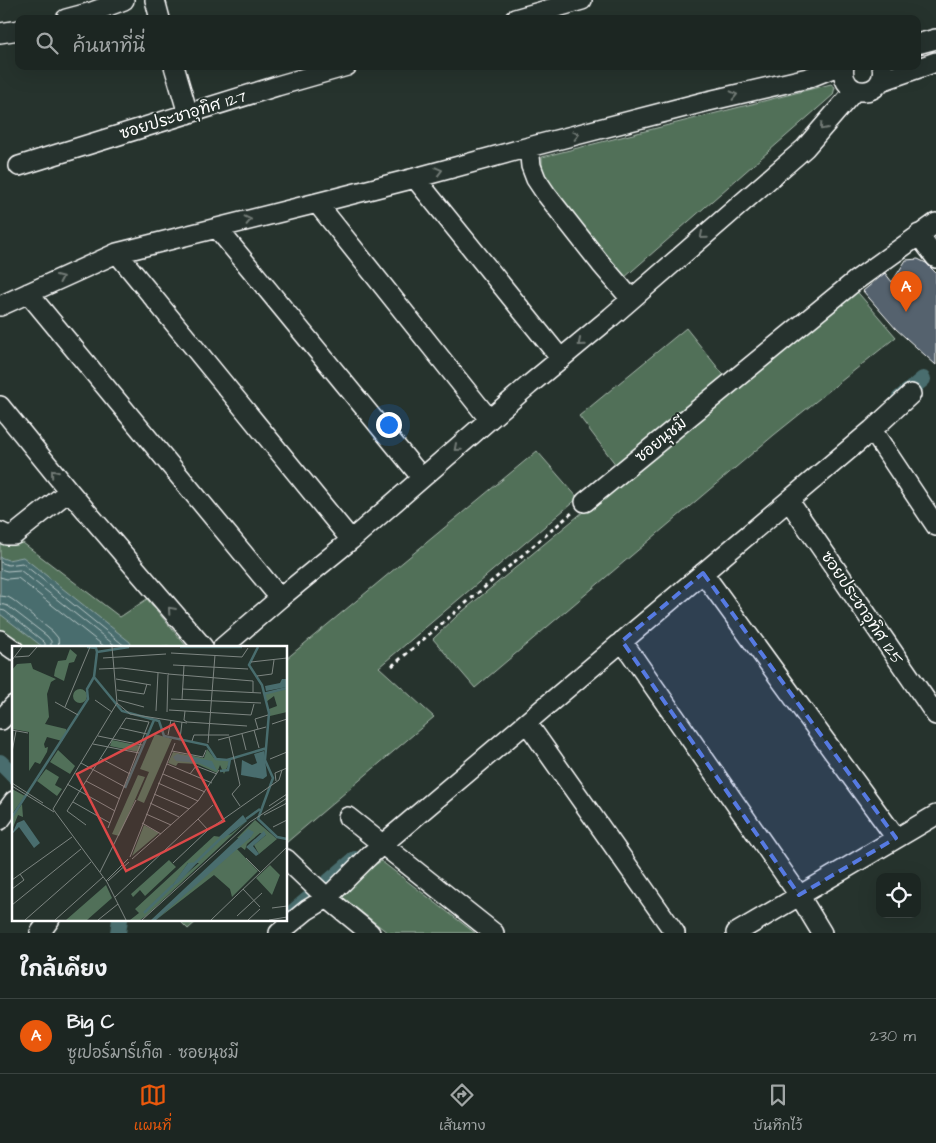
<!DOCTYPE html>
<html lang="th">
<meta charset="utf-8">
<style>
:root{--surface:#1c2622;--page:#29322f;--text:#f1f3f6;--muted:#a0a5a5;--line:#3a4340;--accent:#ea580c}
body{margin:0;font-family:"Architects Daughter","Playpen Sans Thai",sans-serif;background:var(--page);color:var(--text)}
.controls{position:absolute;right:15px;bottom:15px;display:grid;overflow:hidden;border-radius:10px;box-shadow:0 5px 20px #0002}
.controls button{width:45px;height:45px;display:grid;place-items:center;padding:0;border:0;border-bottom:1px solid var(--line);background:var(--surface);color:var(--text);font:25px sans-serif}
.you{position:absolute;left:388px;top:424px;width:18px;height:18px;margin:-12px;border:4px solid #fff;border-radius:50%;background:#1a73e8;box-shadow:0 0 0 8px #1a73e833}
.badge{display:grid;place-items:center;width:32px;height:32px;border-radius:50%;background:var(--accent);color:#fff;font-size:16px;font-weight:700}
.pin{position:absolute;translate:-50% -41px;filter:drop-shadow(0 1px 2px #0008)}
.pin::after{content:'';position:absolute;top:26px;width:18px;height:15px;background:inherit;clip-path:polygon(0 0,100% 0,50% 100%)}
.list{margin:0;padding:0;list-style:none}
h2{display:flex;justify-content:space-between;align-items:center;height:65px;margin:0;padding:0 20px;font-size:21px}
h2 small{font-size:16px;font-weight:400;color:var(--muted)}
.list li{display:grid;grid-template-columns:32px 1fr auto;gap:15px;align-items:center;box-sizing:border-box;height:75px;padding:0 20px;border-top:1px solid var(--line)}
.list b{display:block;font-size:19px;white-space:nowrap}
.list p{margin:0;font-size:16px;white-space:nowrap;color:var(--muted)}
.list em{font-size:16px;font-style:normal;color:var(--muted)}
.icon{flex:none;width:28px;height:28px;fill:none;stroke:currentColor;stroke-width:2;stroke-linecap:round;stroke-linejoin:round}
.map{position:relative;flex:none;width:936px;height:933px;overflow:hidden}
.search{position:absolute;background:var(--surface);box-shadow:0 5px 20px #0002;left:15px;right:15px;top:15px;height:55px;display:flex;align-items:center;gap:12px;box-sizing:border-box;padding:0 18px;border-radius:10px;color:var(--muted);font-size:19px}
.sheet{height:140px;background:var(--surface)}
nav{display:flex;justify-content:space-around;align-items:center;box-sizing:border-box;height:70px;border-top:1px solid var(--line);background:var(--surface);font-size:14px;color:var(--muted)}
nav a{display:grid;justify-items:center;gap:2px}
nav .on{color:var(--accent)}
.map>svg:first-child{display:block}
.green{fill:#517059;stroke:#a8b8ac}
.water{fill:#496d6e;stroke:#92a7a8}
.lines{fill:none;stroke-linecap:round;stroke-linejoin:round}
.shore{stroke:#b6c5c5;stroke-width:1}
.canal{stroke:#496d6e;stroke-width:16}
.building{fill:#54626e;stroke:#fff}
.minor-casing{stroke:#fff;stroke-width:22}
.path{stroke:#fff;stroke-width:3;stroke-dasharray:4 4;stroke-linecap:butt}
.minor{stroke:#26332d;stroke-width:19}
.oneway{stroke:#727a76}
.marked{fill:#567ae2;fill-opacity:0.2;stroke:#567ae2;stroke-width:4;stroke-dasharray:10 6;stroke-linejoin:round}
.labels{text-anchor:middle;dominant-baseline:central;stroke-width:4;stroke-linejoin:round;paint-order:stroke}
.street-label{font-size:16px;fill:#fff;stroke:#26332d}
.inset-river{fill:none;stroke:#496d6e;stroke-width:2.5}
.inset-road{fill:none;stroke:#7d8581;stroke-width:1}
.view{fill:#dc4848;fill-opacity:0.15;stroke:#dc4848;stroke-width:2.5}
.inset-edge{fill:none;stroke:#fff;stroke-width:2.5}
</style>
<div class="map">
<svg width="936" height="933" viewBox="0 0 936 933">
<rect width="100%" height="100%" fill="#26332d"/>
<filter id="ink" filterUnits="userSpaceOnUse"><feTurbulence type="fractalNoise" baseFrequency=".02" numOctaves="2"/><feDisplacementMap in="SourceGraphic" scale="10" xChannelSelector="R" yChannelSelector="G"/><feConvolveMatrix kernelMatrix="1 2 1 2 8 2 1 2 1" color-interpolation-filters="sRGB"/></filter>
<g filter="url(#ink)">
<path class="green" d="M831 84 835 87 833 95 624 278 542 175V157Z
M854 288 896 337 774 435 475 688 433 639 457 616Z
M686 328 726 378 616 465 579 416Z
M537 451 578 498 379 667 434 717 286 843V659Z
M0 543 12 545 23 543 120 617 147 599 187 647H16L0 634Z
M381 861 475 933H388L340 895 352 881Z
M178 919H199L188 929Z"/>
<path class="water" d="M0 557 8 560 23 557 130 642 132 647H43L0 614Z"/>
<g class="lines">
<path class="shore" d="M0 562 8 565 22 563 126 647
M0 569 7 571 20 570 117 647
M0 577 7 579 18 578 105 647
M0 596 8 597 13 600 53 632 58 638 59 647
M0 604 8 606 47 636 51 641V647
M0 610 5 611 43 641 45 643V647"/>
<path class="canal" d="M899 399 923 379
M0 762 14 776
M294 911 355 859
M118 933 120 919"/>
</g>
<path class="building" d="M918 259 926 263 936 273V365L896 329 863 291 885 273 892 282 906 260Z"/>
<g class="lines">
<defs>
<path id="minor" d="M155 0 160 19
M66 19 92 12 124 0
M515 19 582 0
M0 33 19 30
M917 44 936 39
M174 66 188 114
M844 66C838 99 888 100 882 66
M881 81 936 62
M529 147 531 166 536 179 546 194 601 264 631 299
M19 166 277 86 347 66
M415 178 561 359
M317 203 489 419
M217 228 422 478
M919 234 926 245 936 258
M117 253 351 540
M28 293 280 598
M0 306 117 253 317 203 415 178 529 147 704 102 808 78 838 66
M0 406 69 491 203 647
M872 430 936 526
M789 501 936 715
M585 502 855 281 936 223
M0 532 6 535H14L69 491
M703 573 896 838
M0 640 14 650
M622 641 799 895 822 933
M223 647 280 598 351 540 529 385 611 317 805 148 855 90
M1 720 14 705
M527 723 675 933
M348 817 494 933
M0 820 14 801
M286 859 327 898 370 933
M40 933 50 919
M279 933 307 910 327 898 370 855 872 430 911 394
M736 933 936 815"/>
</defs>
<use href="#minor" class="minor-casing"/>
<path class="path" d="M392 666 573 512"/>
<use href="#minor" class="minor"/>
</g>
<defs><path id="oneway-chevron" d="M-2-3.5L2.5 0L-2 3.5" fill="none" stroke-width="1.6" stroke-linecap="round" stroke-linejoin="round" transform="scale(1.25)"/></defs>
<g class="oneway">
<use href="#oneway-chevron" transform="translate(734 95) rotate(-13)"/>
<use href="#oneway-chevron" transform="translate(823 127) rotate(131)"/>
<use href="#oneway-chevron" transform="translate(576 135) rotate(-14)"/>
<use href="#oneway-chevron" transform="translate(439 171) rotate(-15)"/>
<use href="#oneway-chevron" transform="translate(248 220) rotate(-13)"/>
<use href="#oneway-chevron" transform="translate(703 236) rotate(139)"/>
<use href="#oneway-chevron" transform="translate(60 278) rotate(-24)"/>
<use href="#oneway-chevron" transform="translate(581 343) rotate(140)"/>
<use href="#oneway-chevron" transform="translate(457 448) rotate(139)"/>
<use href="#oneway-chevron" transform="translate(54 473) rotate(-129)"/>
<use href="#oneway-chevron" transform="translate(171 610) rotate(-131)"/>
</g>
</g>
<path class="marked" d="M703 573 896 838 799 895 622 641Z"/>
<g class="labels">
<g class="street-label">
<text transform="translate(183 115) rotate(-17)">ซอยประชาอุทิศ 127</text>
<text transform="translate(661 440) rotate(-39)">ซอยนุชมี</text>
<text transform="translate(862 608) rotate(56)">ซอยประชาอุทิศ 125</text>
</g>
</g>
<g transform="translate(12 646)">
<rect width="275" height="275" fill="#26332d"/>
<path d="M58 3 65 9 62 16 57 17 52 35 42 30 43 24 46 15 54 14ZM19 17 21 23 44 33 39 36 35 48 37 71 33 78 54 83 55 86 50 95 35 91 32 98 33 102 36 101 35 106 28 118 23 116 17 125V86L0 83V24L5 18ZM61 50a7 7 0 1 1 14 0a7 7 0 1 1-14 0ZM275 43V66L258 70 257 63 265 60 262 50 254 56 252 48ZM143 88 160 93 132 157 125 154 137 126 128 123ZM100 94 129 100 126 106 98 100ZM195 103 202 112 218 115 212 128 208 119 205 127 185 118 166 117 164 120 156 117 161 106 192 112ZM46 104 63 120 58 128 38 116ZM34 123 47 131 43 139 50 143 45 150 25 135ZM126 129 133 131 107 190 100 188ZM0 143 13 150 0 168ZM10 158 11 171 6 169 0 184V172ZM243 174 265 193 247 208 242 199 254 189 248 187 235 198 233 204 229 201 225 203 246 225 220 251 218 243 202 229 144 274 227 199 238 192H225ZM235 175 134 270 128 274H118L127 267 123 263 202 190 209 191 219 188ZM176 217H187L159 241 164 235ZM132 179 147 187 120 210ZM157 214 164 221 133 250 128 244 121 251 119 248ZM258 219 268 229 260 249 244 232ZM94 239 100 252 75 274H54Z" fill="#517059" fill-rule="evenodd"/>
<path d="M270 33H275V41L254 45 253 40 268 37ZM252 105 255 130 251 133 229 129 230 114 240 119 245 117 242 108ZM165 108 200 115 205 125 187 117 164 115 161 111ZM231 169 235 175 211 193 207 191ZM12 174 28 197 22 202 7 181 0 188 5 177ZM236 183 242 186 239 191 144 274H139ZM252 185 254 189 241 200 247 208 244 210 234 201ZM186 216 166 237 159 241 176 217Z" fill="#496d6e"/>
<path class="inset-river" d="M168 1H230M246 1 237 19 250 39 257 67 253 114 261 132 246 173 265 191 275 193M85 6 117 1M82 31 110 65 147 75 152 90 195 99 204 113 215 114 255 102M251 48 275 42M208 125 216 124 218 113M113 142 142 74M0 171 76 53 75 43 82 31 85 6 84 2 75 1M234 173 248 163M183 217 209 192M132 267 161 239"/>
<path class="inset-road" d="M100 1 105 57 41 163 95 236 114 274M159 7 230 11 236 2M3 11 17 10 25 1M91 12 154 8M0 14 10 1M239 16 275 12M161 19 236 23M87 23 110 22 157 28M156 28 241 35V46M245 30 260 28 262 14M104 33 139 39M170 43 249 47M105 44 132 48 135 38M159 53 249 57M83 54 100 66M106 54 132 61M170 54 172 19M43 56 66 69M105 57 118 68 175 77M53 61 78 1M157 64 239 69 242 58M144 65 146 27M173 65 172 74 175 76 235 80M155 66 156 29M260 78 275 73M108 82 135 88M246 83 243 73 256 69M0 84 16 87M242 84 247 102M230 88 234 104M156 89 159 74M86 90 130 99M217 91 228 139 220 148 228 160M168 93 170 76M206 94 254 81M180 95 182 89H217M196 97 203 9M81 98 127 107M160 105 191 111 194 104M0 106 4 85M88 112 118 128M258 113 275 106M69 117 113 141M155 118 200 137M151 128 193 146M178 128 184 120 205 128M74 135 108 153M264 135 263 127 275 122M0 137 31 157M146 137 186 155M55 138 103 165M0 140 42 166M142 148 177 163M61 156 98 177M138 157 167 171M257 160 275 148M134 168 159 179M252 169 275 157M186 173 196 184 267 134 270 124M130 177 149 188M74 179 55 165 114 72 137 76 96 182M261 181 275 174M118 211 163 97M234 212 248 226M120 213 186 155 207 124M161 217 196 184M88 226 124 154M0 234 60 191M94 235 116 213M96 235 117 216M0 243 12 234 8 228M231 243 248 261M103 251 201 159M0 259 69 203M260 262 275 260M225 270 250 247M13 274 79 216M43 274 91 231M86 274 106 258M130 274 238 176 275 152M199 274 275 201M236 274 248 263M257 274 275 271"/>
<path class="view" d="M162 78 212 175 114 225 65 128Z"/>
<rect width="275" height="275" class="inset-edge"/>
</g>
</svg>
<div class="controls">
<button><svg class="icon" aria-label="locate" viewBox="0 0 24 24"><circle cx="12" cy="12" r="6"/><path d="M12 2v4M12 18v4M2 12h4M18 12h4"/></svg></button>
</div>
<div class="you"></div>
<div class="pin badge" style="left:906px;top:312px">A</div>
<div class="search"><svg class="icon" aria-label="search" viewBox="0 0 24 24"><circle cx="10" cy="10" r="6"/><path d="M15 15l6 6"/></svg>ค้นหาที่นี่</div>
</div>
<section class="sheet">
<h2>ใกล้เคียง<small></small></h2>
<ul class="list">
<li><span class="badge">A</span><div><b>Big C</b><p>ซูเปอร์มาร์เก็ต · ซอยนุชมี</p></div><em>230 m</em></li>
</ul>
</section>
<nav>
<a class="on"><svg class="icon" aria-label="map" viewBox="0 0 24 24"><path d="M3 6l6-2 6 2 6-2v14l-6 2-6-2-6 2zM9 4v14M15 6v14"/></svg>แผนที่</a>
<a><svg class="icon" aria-label="directions" viewBox="0 0 24 24"><path d="M12 3l9 9-9 9-9-9zM9 14v-3h6M13 9l2 2-2 2"/></svg>เส้นทาง</a>
<a><svg class="icon" aria-label="saved" viewBox="0 0 24 24"><path d="M7 4h10v16l-5-4-5 4z"/></svg>บันทึกไว้</a>
</nav>
